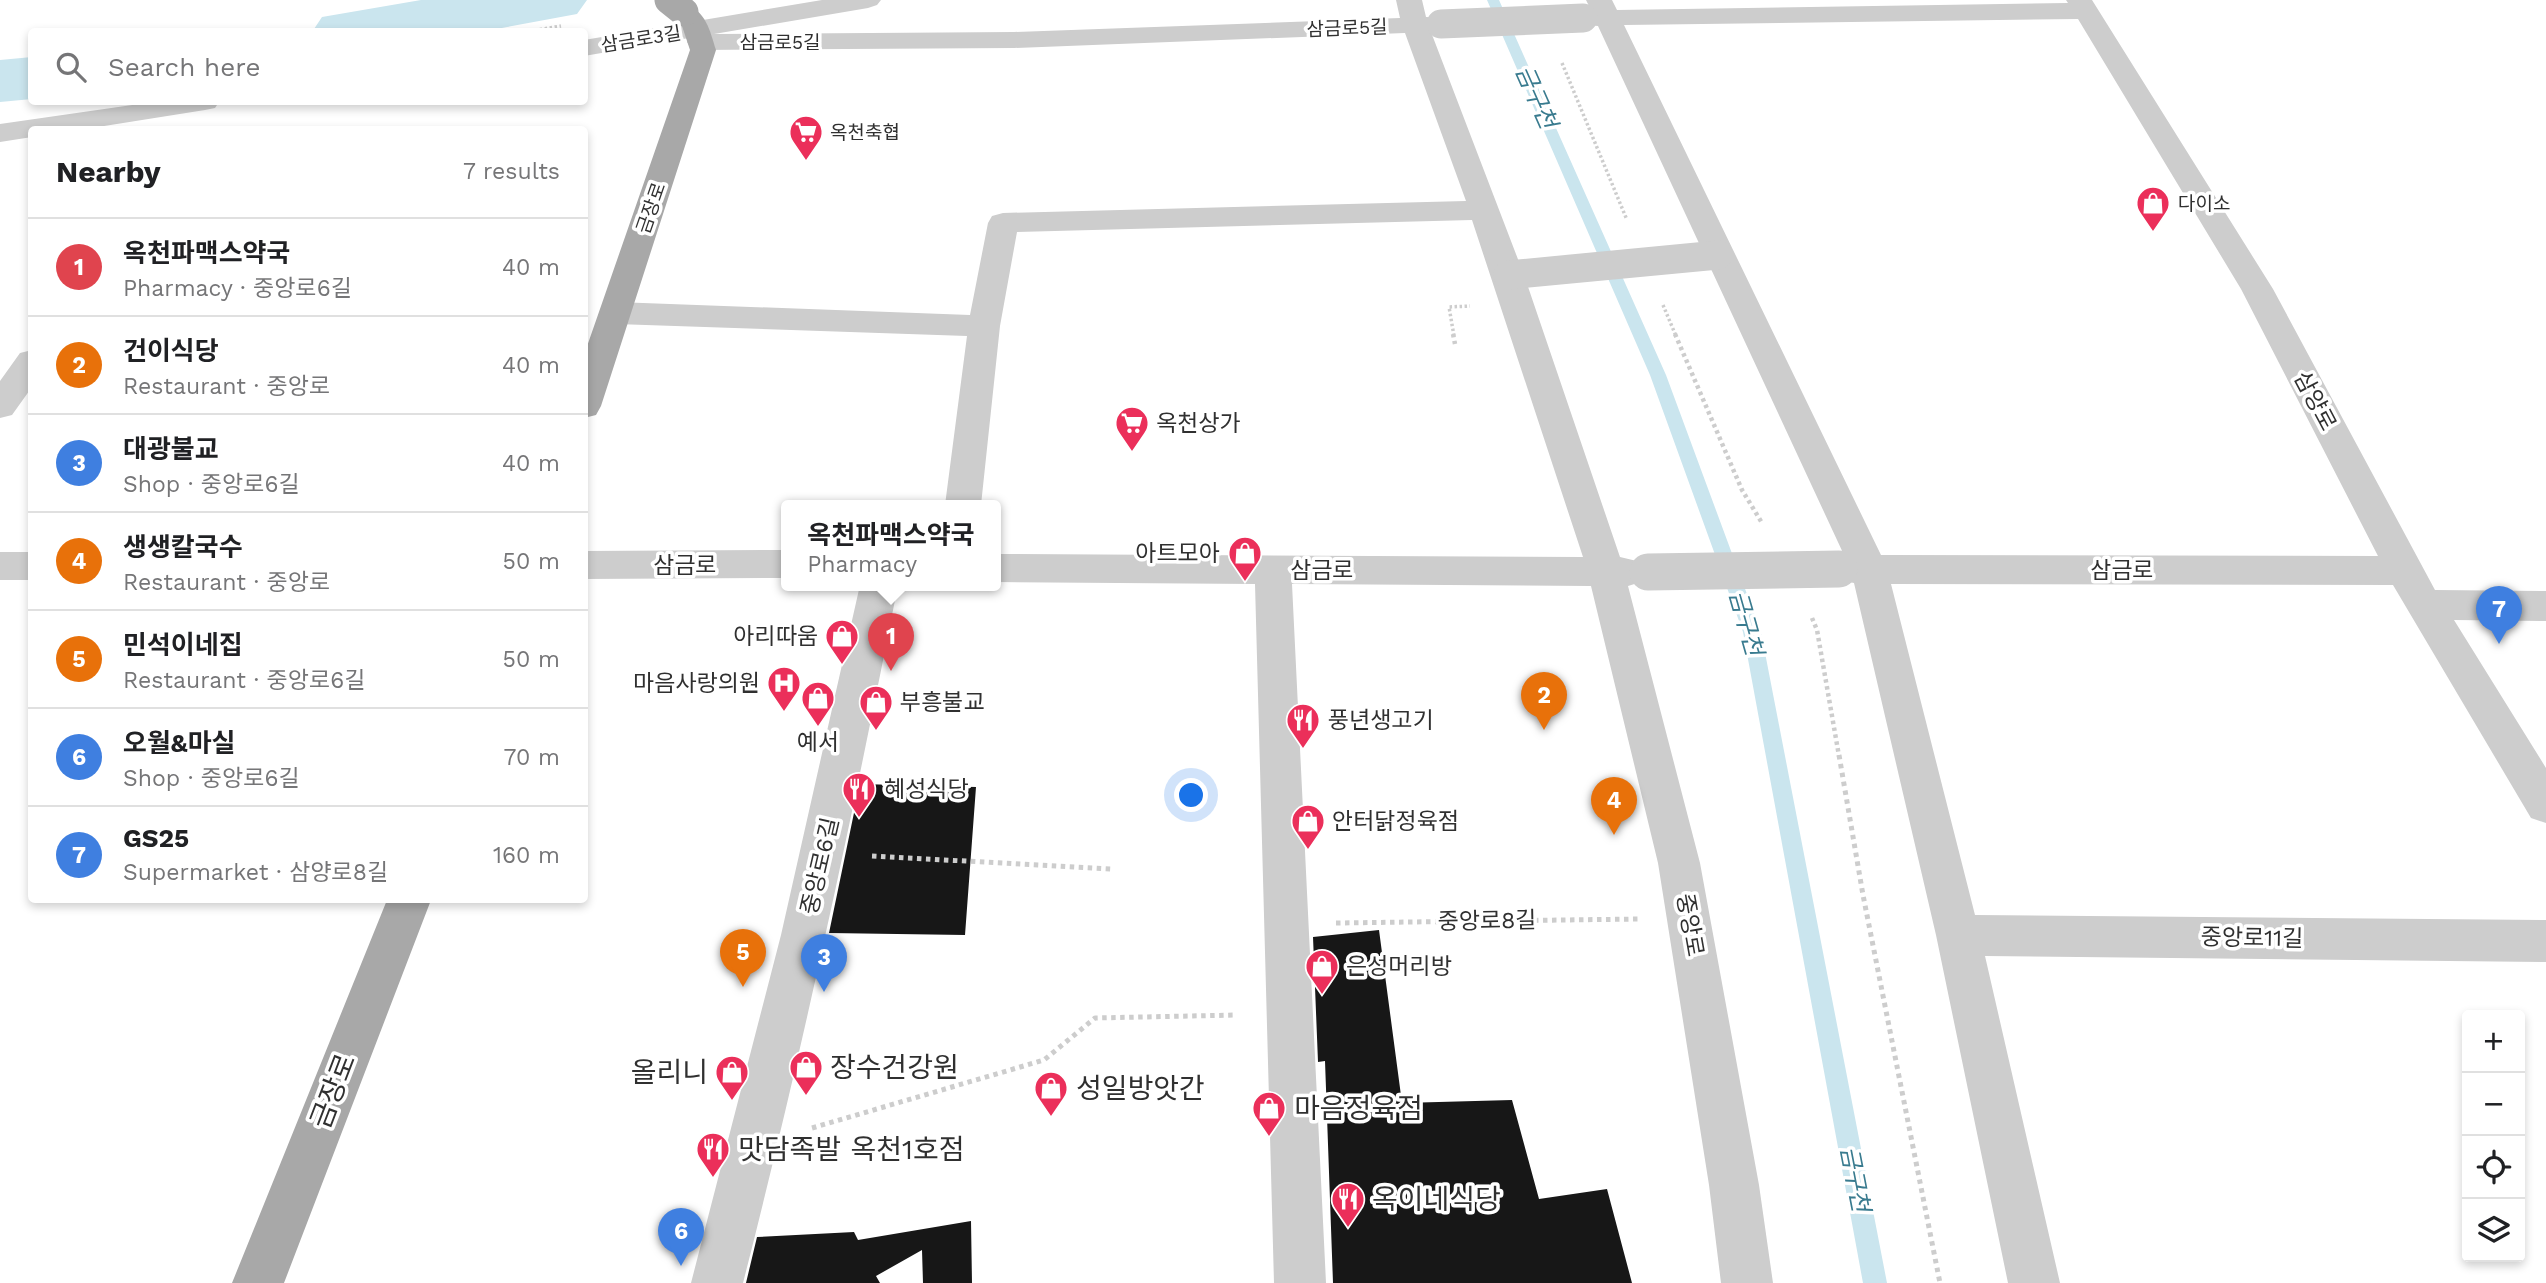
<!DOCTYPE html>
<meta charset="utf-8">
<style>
:root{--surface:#fff;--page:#f2f2f2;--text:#202124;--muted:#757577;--line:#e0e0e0;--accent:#eb2f5a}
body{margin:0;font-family:"Work Sans","Noto Sans KR",sans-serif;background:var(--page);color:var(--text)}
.controls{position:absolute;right:21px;bottom:21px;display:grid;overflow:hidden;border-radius:7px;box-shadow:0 4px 10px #0003}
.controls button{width:63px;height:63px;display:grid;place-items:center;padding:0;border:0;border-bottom:2px solid var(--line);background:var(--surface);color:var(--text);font:35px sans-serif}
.you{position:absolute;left:1192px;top:796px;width:24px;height:24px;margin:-18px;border:5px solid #fff;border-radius:50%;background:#1a73e8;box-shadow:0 0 0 10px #1a73e833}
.badge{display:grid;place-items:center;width:46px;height:46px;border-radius:50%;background:var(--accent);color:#fff;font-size:23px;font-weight:700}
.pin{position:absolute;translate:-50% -58px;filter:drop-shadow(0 2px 4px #0008)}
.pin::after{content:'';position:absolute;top:37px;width:24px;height:21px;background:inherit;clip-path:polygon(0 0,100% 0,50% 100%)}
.popup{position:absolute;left:781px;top:500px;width:220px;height:91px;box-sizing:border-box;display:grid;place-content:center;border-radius:7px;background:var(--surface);filter:drop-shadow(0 2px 5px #0005);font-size:23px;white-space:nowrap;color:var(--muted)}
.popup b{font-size:26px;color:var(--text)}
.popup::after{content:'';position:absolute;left:50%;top:100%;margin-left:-14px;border:14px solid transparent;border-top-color:var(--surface)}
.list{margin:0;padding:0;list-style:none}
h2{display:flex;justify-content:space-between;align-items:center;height:91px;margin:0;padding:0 28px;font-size:30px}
h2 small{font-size:23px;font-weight:400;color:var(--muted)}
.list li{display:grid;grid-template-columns:46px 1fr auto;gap:21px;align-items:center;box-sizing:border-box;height:98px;padding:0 28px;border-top:2px solid var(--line)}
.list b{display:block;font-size:26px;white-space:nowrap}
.list p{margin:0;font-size:23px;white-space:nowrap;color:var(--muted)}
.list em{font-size:23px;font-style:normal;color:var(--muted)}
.icon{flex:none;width:38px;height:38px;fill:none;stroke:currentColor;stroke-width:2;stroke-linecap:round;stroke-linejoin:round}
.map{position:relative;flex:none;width:2546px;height:1283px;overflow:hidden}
.search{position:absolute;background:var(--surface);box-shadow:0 4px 10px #0003;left:28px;top:28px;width:560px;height:77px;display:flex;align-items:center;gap:18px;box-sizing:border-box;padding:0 24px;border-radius:7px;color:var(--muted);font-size:26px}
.panel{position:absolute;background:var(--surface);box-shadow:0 4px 10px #0003;left:28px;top:126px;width:560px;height:777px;border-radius:7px}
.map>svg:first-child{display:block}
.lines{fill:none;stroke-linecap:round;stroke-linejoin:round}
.stream{fill:#cae5ee;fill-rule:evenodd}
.river{fill:#cae5ee;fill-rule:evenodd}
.building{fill:#171717}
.path-far2{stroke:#cdcdcd;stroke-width:3.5;stroke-dasharray:2.5 2.5;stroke-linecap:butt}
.path-far1{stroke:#cdcdcd;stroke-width:4.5;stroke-dasharray:3.5 3.5;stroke-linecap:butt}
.path{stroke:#cdcdcd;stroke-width:5;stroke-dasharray:4.5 4.5;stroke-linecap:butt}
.minor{fill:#cdcdcd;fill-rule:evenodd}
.major{fill:#a8a8a8;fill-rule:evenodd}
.minor-bridge-far1{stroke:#cdcdcd;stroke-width:29}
.minor-bridge{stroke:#cdcdcd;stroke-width:37}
.major-bridge{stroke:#a8a8a8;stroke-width:29}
.labels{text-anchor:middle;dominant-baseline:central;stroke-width:7;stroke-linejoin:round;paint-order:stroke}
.far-street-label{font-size:19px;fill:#303030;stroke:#fff}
.far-poi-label{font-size:19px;fill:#303030;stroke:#fff;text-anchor:start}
.street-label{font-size:23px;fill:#303030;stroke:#fff}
.poi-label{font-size:23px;fill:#303030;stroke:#fff;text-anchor:start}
.water-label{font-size:24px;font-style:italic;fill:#397b8f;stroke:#fff}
.near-poi-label{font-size:28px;fill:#303030;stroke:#fff;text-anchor:start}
.near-street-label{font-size:28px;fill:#303030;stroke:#fff}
</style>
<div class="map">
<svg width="2546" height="1283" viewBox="0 0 2546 1283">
<rect width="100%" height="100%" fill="#fff"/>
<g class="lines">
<path class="stream" d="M1487 0H1499L1666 375 1761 632 1887 1283H1863L1743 632 1650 375Z"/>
<path class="river" d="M421 0H587L577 14 480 32H312L322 17Z
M32 57V99L0 102V60Z"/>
</g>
<path class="building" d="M860 784 976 787 965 935 829 933Z
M1379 930 1402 1103 1512 1100 1539 1199 1607 1189 1632 1283H1333L1325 1061 1318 1062 1313 937Z
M971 1221 972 1283H923L922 1250 876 1276 880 1283H746L757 1237 854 1232 858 1240Z"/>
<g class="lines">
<path class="path-far2" d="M525 32 561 26
M1562 63 1627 220
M1663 305 1676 336
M1454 336 1449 307 1470 306"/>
<path class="path-far1" d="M1453 334 1455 344
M1675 334 1742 490 1762 523
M1812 618 1817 630 1839 756"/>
<path class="path" d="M1839 755 1863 895 1940 1283
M872 856 1112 869
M1336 923 1639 919
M812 1128 1044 1060 1095 1018 1237 1015"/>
<path class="minor" d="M822 0H881L877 5 868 8 714 34 1014 32 1400 18 1396 0H1422L1426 17 1449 18 1453 24 1449 30 1431 32 1524 275 1620 557 1641 562 1647 572 1641 582 1628 586 1700 863 1759 1185 1773 1283H1721L1709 1185 1658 863 1591 586 1292 584 1326 1283H1274L1255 584 996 582V554L1583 557 1472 220 1017 232 1000 326 981 505H945L967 336 616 324 605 321 600 313 605 305 616 302 970 315 988 223 992 216 1003 213 1466 201 1405 33 1014 48 700 50 691 48 687 42 689 38 584 56V40Z
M1586 0H1612L1617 10 2068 3 2066 0H2092L2273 289 2435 590 2546 591V621L2454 620 2546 768V823L2531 818 2393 585 1891 584 1975 915 2546 920V962L1985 956 2060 1283H2008L1936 935 1854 583 1834 579 1828 569 1834 559 1844 555 1598 26 1576 24 1572 18 1576 12 1591 10ZM2078 19 2241 289 2378 556 1881 555 1624 25Z
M153 102H219L215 108 205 110 79 130H32V137L0 142V124Z
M32 350V387L12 415 0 418V381L20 353Z
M786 550V578L584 579V551Z
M0 552H32V580H0Z
M860 585H898C852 819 802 1052 743 1283H691L781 935Z"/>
<path class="major" d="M684 4C706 10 710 31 716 50L601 406 596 415 584 418V355L690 50 682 26 671 12 675 6Z
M387 900H431L284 1283H232Z"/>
<path class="minor-bridge-far1" d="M1441 24 1583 18
M1508 275 1718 255"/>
<path class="minor-bridge" d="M1648 572 1839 569"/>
<path class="major-bridge" d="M669 0 684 12"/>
</g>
<defs>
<symbol id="supermarket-pin" viewBox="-11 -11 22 30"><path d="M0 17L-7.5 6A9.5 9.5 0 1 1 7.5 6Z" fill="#eb2f5a" stroke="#fff"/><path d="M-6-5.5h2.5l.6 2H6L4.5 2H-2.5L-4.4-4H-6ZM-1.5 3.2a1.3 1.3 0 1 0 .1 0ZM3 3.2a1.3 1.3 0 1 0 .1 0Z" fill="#fff"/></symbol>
<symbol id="shop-pin" viewBox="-11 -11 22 30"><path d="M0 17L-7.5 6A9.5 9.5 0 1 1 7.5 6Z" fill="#eb2f5a" stroke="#fff"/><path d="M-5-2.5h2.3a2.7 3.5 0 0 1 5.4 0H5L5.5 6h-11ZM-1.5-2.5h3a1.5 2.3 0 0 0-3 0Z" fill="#fff"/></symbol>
<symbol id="hospital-pin" viewBox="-11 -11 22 30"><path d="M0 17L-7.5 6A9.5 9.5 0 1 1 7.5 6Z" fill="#eb2f5a" stroke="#fff"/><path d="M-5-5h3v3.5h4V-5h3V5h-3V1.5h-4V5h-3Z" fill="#fff"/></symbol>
<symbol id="restaurant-pin" viewBox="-11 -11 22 30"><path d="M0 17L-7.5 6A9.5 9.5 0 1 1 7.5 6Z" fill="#eb2f5a" stroke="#fff"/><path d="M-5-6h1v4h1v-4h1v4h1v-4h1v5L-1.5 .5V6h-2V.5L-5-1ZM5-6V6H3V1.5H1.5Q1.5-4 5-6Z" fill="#fff"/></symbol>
</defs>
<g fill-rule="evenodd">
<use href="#supermarket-pin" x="787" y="113" width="38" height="52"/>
<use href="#shop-pin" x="2134" y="184" width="38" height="52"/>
<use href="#supermarket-pin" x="1113" y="404" width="38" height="52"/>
<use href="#shop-pin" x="1226" y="534" width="38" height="52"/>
<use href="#shop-pin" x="823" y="617" width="38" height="52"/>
<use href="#hospital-pin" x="765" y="664" width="38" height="52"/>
<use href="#shop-pin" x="799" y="679" width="38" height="52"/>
<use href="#shop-pin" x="857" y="683" width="38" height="52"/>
<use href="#restaurant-pin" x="1284" y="701" width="38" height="52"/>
<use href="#restaurant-pin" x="840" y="770" width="38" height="52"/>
<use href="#shop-pin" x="1289" y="802" width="38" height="52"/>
<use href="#shop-pin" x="1303" y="947" width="38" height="52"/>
<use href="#shop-pin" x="787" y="1048" width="38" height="52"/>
<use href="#shop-pin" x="713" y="1053" width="38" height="52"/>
<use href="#shop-pin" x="1032" y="1069" width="38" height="52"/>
<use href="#shop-pin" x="1250" y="1089" width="38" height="52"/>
<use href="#restaurant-pin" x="694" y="1130" width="38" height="52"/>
<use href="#restaurant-pin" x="1329" y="1180" width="38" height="52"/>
</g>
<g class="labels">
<g class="far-street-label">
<text transform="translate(1347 28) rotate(-2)">삼금로5길</text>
<text transform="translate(641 39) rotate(-9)">삼금로3길</text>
<text x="780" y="42">삼금로5길</text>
<text transform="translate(651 208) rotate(-71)">금장로</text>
</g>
<g class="far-poi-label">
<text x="830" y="132">옥천축협</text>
<text x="2178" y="203">다이소</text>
</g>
<g class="street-label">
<text transform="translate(2315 401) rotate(62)">삼양로</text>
<text x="685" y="565">삼금로</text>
<text x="1322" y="570">삼금로</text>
<text x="2122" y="570">삼금로</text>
<text transform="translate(820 866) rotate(-77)">중앙로6길</text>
<text transform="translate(1487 921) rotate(-1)">중앙로8길</text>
<text transform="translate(1690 925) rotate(80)">중앙로</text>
<text transform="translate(2252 938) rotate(1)">중앙로11길</text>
</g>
<g class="poi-label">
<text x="1156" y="423">옥천상가</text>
<text x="1220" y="553" text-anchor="end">아트모아</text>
<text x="818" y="636" text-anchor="end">아리따움</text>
<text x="760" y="683" text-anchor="end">마음사랑의원</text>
<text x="900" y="702">부흥불교</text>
<text x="1328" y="720">풍년생고기</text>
<text x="818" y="742" text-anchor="middle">예서</text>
<text x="884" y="789">혜성식당</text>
<text x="1332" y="821">안터닭정육점</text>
<text x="1346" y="966">은성머리방</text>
</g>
<g class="water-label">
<text transform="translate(1536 97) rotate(66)">금구천</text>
<text transform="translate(1746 623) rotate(74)">금구천</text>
<text transform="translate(1855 1179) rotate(79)">금구천</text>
</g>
<g class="near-poi-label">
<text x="830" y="1067">장수건강원</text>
<text x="708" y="1072" text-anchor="end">올리니</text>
<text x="1076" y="1088">성일방앗간</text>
<text x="1294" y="1108">마음정육점</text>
<text x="738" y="1149">맛담족발 옥천1호점</text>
<text x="1372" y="1199">옥이네식당</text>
</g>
<g class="near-street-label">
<text transform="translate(333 1091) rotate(-69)">금장로</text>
</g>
</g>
</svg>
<div class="controls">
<button>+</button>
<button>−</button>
<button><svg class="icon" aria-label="locate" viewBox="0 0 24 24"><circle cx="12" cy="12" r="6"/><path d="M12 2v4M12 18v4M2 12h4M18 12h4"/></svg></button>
<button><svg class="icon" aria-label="layers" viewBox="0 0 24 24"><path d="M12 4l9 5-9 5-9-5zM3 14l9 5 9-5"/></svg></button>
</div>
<div class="you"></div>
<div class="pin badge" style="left:891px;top:671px;background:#e0444e">1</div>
<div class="popup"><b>옥천파맥스약국</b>Pharmacy</div>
<div class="pin badge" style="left:1544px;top:730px;background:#e8710a">2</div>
<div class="pin badge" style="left:824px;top:992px;background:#3f7fe0">3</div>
<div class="pin badge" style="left:1614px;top:835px;background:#e8710a">4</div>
<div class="pin badge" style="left:743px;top:987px;background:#e8710a">5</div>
<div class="pin badge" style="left:681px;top:1266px;background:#3f7fe0">6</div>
<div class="pin badge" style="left:2499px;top:644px;background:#3f7fe0">7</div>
<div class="search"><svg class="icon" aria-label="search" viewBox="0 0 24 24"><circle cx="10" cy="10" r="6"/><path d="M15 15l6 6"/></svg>Search here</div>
<section class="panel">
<h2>Nearby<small>7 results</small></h2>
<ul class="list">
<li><span class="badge" style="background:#e0444e">1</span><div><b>옥천파맥스약국</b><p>Pharmacy · 중앙로6길</p></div><em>40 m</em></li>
<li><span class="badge" style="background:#e8710a">2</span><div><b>건이식당</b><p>Restaurant · 중앙로</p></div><em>40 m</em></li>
<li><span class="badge" style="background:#3f7fe0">3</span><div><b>대광불교</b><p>Shop · 중앙로6길</p></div><em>40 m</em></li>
<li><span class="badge" style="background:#e8710a">4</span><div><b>생생칼국수</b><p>Restaurant · 중앙로</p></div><em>50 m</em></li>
<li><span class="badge" style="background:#e8710a">5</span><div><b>민석이네집</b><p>Restaurant · 중앙로6길</p></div><em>50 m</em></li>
<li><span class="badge" style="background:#3f7fe0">6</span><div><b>오월&amp;마실</b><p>Shop · 중앙로6길</p></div><em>70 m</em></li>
<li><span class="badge" style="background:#3f7fe0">7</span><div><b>GS25</b><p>Supermarket · 삼양로8길</p></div><em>160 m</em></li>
</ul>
</section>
</div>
